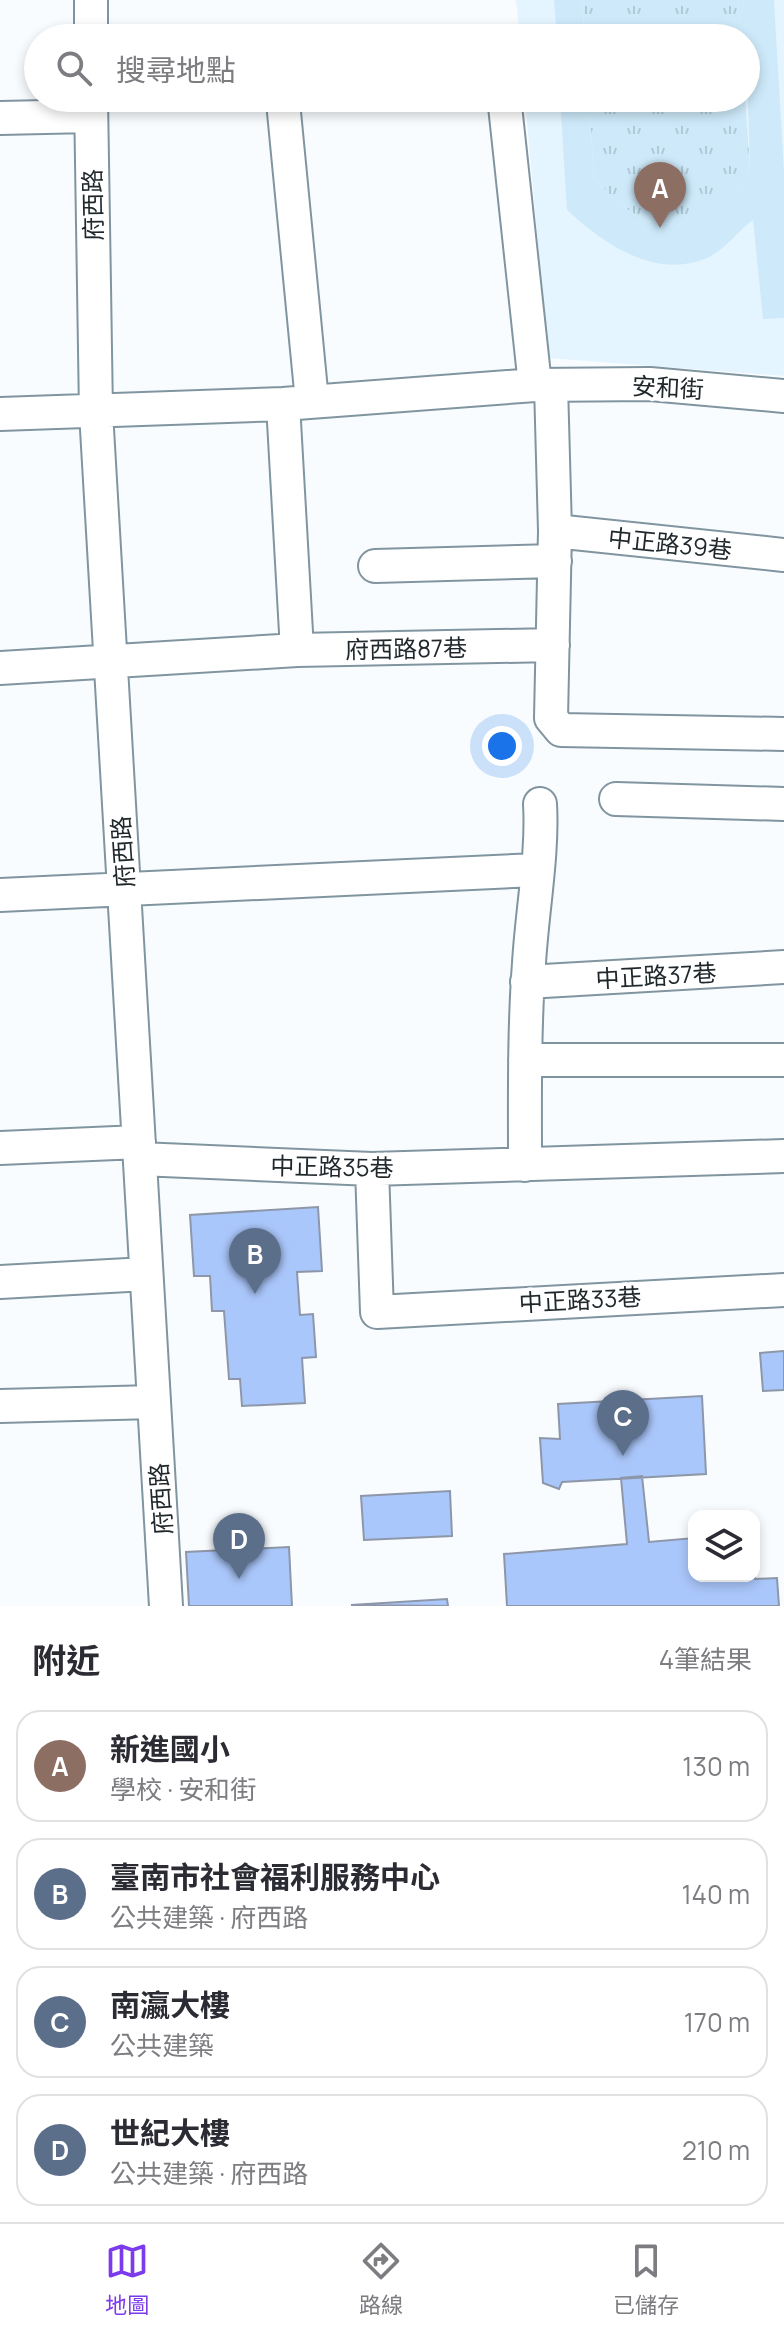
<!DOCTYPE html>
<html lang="zh-TW">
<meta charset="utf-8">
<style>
:root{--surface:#fff;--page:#f7f7f7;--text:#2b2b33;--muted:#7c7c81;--line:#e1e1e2;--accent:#7c3aed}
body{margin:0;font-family:Manrope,"Noto Sans TC",sans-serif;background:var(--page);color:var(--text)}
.controls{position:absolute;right:24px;bottom:24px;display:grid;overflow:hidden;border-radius:16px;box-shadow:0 4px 12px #0003}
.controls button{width:72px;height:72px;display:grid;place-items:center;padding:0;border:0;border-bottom:2px solid var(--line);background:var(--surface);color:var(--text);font:40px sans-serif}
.you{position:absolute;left:502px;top:746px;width:28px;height:28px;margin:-20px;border:6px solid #fff;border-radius:50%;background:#1a73e8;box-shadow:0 0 0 12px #1a73e833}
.badge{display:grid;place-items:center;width:52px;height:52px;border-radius:50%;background:var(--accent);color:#fff;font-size:26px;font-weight:700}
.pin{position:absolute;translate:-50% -66px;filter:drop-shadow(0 2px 4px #0008)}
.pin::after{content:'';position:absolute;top:42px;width:28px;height:24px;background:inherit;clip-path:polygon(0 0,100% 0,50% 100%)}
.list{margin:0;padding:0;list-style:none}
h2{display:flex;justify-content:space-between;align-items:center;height:104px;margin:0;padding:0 32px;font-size:34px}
h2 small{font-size:26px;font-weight:400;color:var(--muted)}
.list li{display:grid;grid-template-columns:52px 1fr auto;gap:24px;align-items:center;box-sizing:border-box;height:112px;margin:0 16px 16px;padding:0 16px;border:2px solid var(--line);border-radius:24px}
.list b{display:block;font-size:30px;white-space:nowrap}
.list p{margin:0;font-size:26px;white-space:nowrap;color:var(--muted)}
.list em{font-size:26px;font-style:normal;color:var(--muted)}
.icon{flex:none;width:44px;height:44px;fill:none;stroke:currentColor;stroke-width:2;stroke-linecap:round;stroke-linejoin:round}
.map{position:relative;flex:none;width:784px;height:1606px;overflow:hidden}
.search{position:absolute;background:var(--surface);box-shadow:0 4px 12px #0003;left:24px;right:24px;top:24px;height:88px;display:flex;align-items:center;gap:20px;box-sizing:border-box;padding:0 28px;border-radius:44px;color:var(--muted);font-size:30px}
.sheet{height:616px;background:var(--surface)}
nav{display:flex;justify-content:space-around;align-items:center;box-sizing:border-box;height:112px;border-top:2px solid var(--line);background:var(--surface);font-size:22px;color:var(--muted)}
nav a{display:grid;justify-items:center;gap:4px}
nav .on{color:var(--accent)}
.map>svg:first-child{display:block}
.built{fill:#e4f5ff}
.grass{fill:url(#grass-tufts)}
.pitch{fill:#ceeafa}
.building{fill:#aac7fb;stroke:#8d97a9;stroke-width:2}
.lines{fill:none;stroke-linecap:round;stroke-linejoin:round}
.minor-casing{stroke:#8195a0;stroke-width:36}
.minor{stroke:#fff;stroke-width:32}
.labels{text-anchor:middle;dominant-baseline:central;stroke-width:7;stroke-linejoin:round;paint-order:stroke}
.street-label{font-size:24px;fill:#1f272b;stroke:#fff}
</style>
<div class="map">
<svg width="784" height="1606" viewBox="0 0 784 1606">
<defs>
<pattern id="grass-tufts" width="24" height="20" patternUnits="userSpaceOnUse" patternTransform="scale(2)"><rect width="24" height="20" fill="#ceeafa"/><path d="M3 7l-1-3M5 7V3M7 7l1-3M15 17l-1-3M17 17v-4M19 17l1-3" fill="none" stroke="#b0c9d6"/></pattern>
</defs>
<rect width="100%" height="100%" fill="#f8fcfe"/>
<path class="built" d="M516 0H784V376L548 358 525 98H746V38H520Z"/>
<path class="grass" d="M582 0H738L741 38H585Z
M589 98H745L750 168 738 191 708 217 677 225 644 221 615 200 594 178Z"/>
<path class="pitch" d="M554 0H582L585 38H557Z
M738 0H774L784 172V318L763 319 753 220C739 230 726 248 711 256 658 282 605 245 567 210L560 98H589L594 178 615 200 644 221 677 225 707 217 738 191 750 168 746 38H741Z"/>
<path class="building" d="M318 1207 322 1271 297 1272 300 1315 313 1314 316 1357 302 1358 305 1403 242 1406 240 1379H229L224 1311H212L210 1276H194L190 1215Z
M784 1351V1390L763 1391 760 1353Z
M702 1396 706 1474 562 1482 559 1489 543 1483 540 1438 560 1439 558 1404Z
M642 1476 649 1542 694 1538V1576H754V1572L755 1579 777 1578 779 1606H507L504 1554 627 1544 621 1478Z
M450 1491 452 1536 364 1540 361 1496Z
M289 1547 292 1606H189L186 1552Z
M447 1599 448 1606 351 1605Z"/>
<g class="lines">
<defs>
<path id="minor" d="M91 0V38
M91 98 96 412 166 1606
M283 102 312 401
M505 106 535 385
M0 118 90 116
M551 385 555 531 551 718 561 730 784 734
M283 404 297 650
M0 414 283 404 535 385 650 384 784 396
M555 531 784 555
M375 566 555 561
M0 668 297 650 553 645
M616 799 784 804
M0 895 535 870
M527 982 784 967
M525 1060H784
M0 1148 139 1142
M140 1159 372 1169 784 1156
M525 1165C525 1098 524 1030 529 963 532 912 543 853 540 804
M372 1169 377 1312 784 1290
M0 1282 146 1274
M0 1406 154 1402"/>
</defs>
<use href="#minor" class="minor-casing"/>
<use href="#minor" class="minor"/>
</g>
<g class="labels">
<g class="street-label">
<text transform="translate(92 205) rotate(-91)">府西路</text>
<text transform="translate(668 387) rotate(3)">安和街</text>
<text transform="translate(670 543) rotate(6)">中正路39巷</text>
<text transform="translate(406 648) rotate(-1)">府西路87巷</text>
<text transform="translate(122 852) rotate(-94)">府西路</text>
<text transform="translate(656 975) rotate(-3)">中正路37巷</text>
<text transform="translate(332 1166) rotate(1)">中正路35巷</text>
<text transform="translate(580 1299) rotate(-3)">中正路33巷</text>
<text transform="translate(160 1499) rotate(-94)">府西路</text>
</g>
</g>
</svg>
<div class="controls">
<button><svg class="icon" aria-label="layers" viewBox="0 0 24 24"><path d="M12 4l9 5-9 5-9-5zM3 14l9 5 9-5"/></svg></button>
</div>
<div class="you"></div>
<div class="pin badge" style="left:660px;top:228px;background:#8d6e63">A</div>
<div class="pin badge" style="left:255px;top:1294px;background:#5c6f8a">B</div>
<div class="pin badge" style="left:623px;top:1456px;background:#5c6f8a">C</div>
<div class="pin badge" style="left:239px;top:1579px;background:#5c6f8a">D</div>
<div class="search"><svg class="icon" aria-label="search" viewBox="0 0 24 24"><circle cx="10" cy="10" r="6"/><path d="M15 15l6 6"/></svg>搜尋地點</div>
</div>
<section class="sheet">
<h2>附近<small>4筆結果</small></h2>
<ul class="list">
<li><span class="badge" style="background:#8d6e63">A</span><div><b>新進國小</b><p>學校 · 安和街</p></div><em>130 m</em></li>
<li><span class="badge" style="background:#5c6f8a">B</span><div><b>臺南市社會福利服務中心</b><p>公共建築 · 府西路</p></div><em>140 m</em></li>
<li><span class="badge" style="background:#5c6f8a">C</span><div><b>南瀛大樓</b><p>公共建築</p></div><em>170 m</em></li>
<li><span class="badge" style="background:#5c6f8a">D</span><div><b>世紀大樓</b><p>公共建築 · 府西路</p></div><em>210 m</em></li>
</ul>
</section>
<nav>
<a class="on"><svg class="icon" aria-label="map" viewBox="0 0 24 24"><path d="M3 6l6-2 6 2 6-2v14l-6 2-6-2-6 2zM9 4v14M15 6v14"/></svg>地圖</a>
<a><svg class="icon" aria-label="directions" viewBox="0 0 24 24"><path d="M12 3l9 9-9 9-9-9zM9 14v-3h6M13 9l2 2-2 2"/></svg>路線</a>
<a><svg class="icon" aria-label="saved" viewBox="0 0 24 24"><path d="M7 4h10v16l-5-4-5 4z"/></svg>已儲存</a>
</nav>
